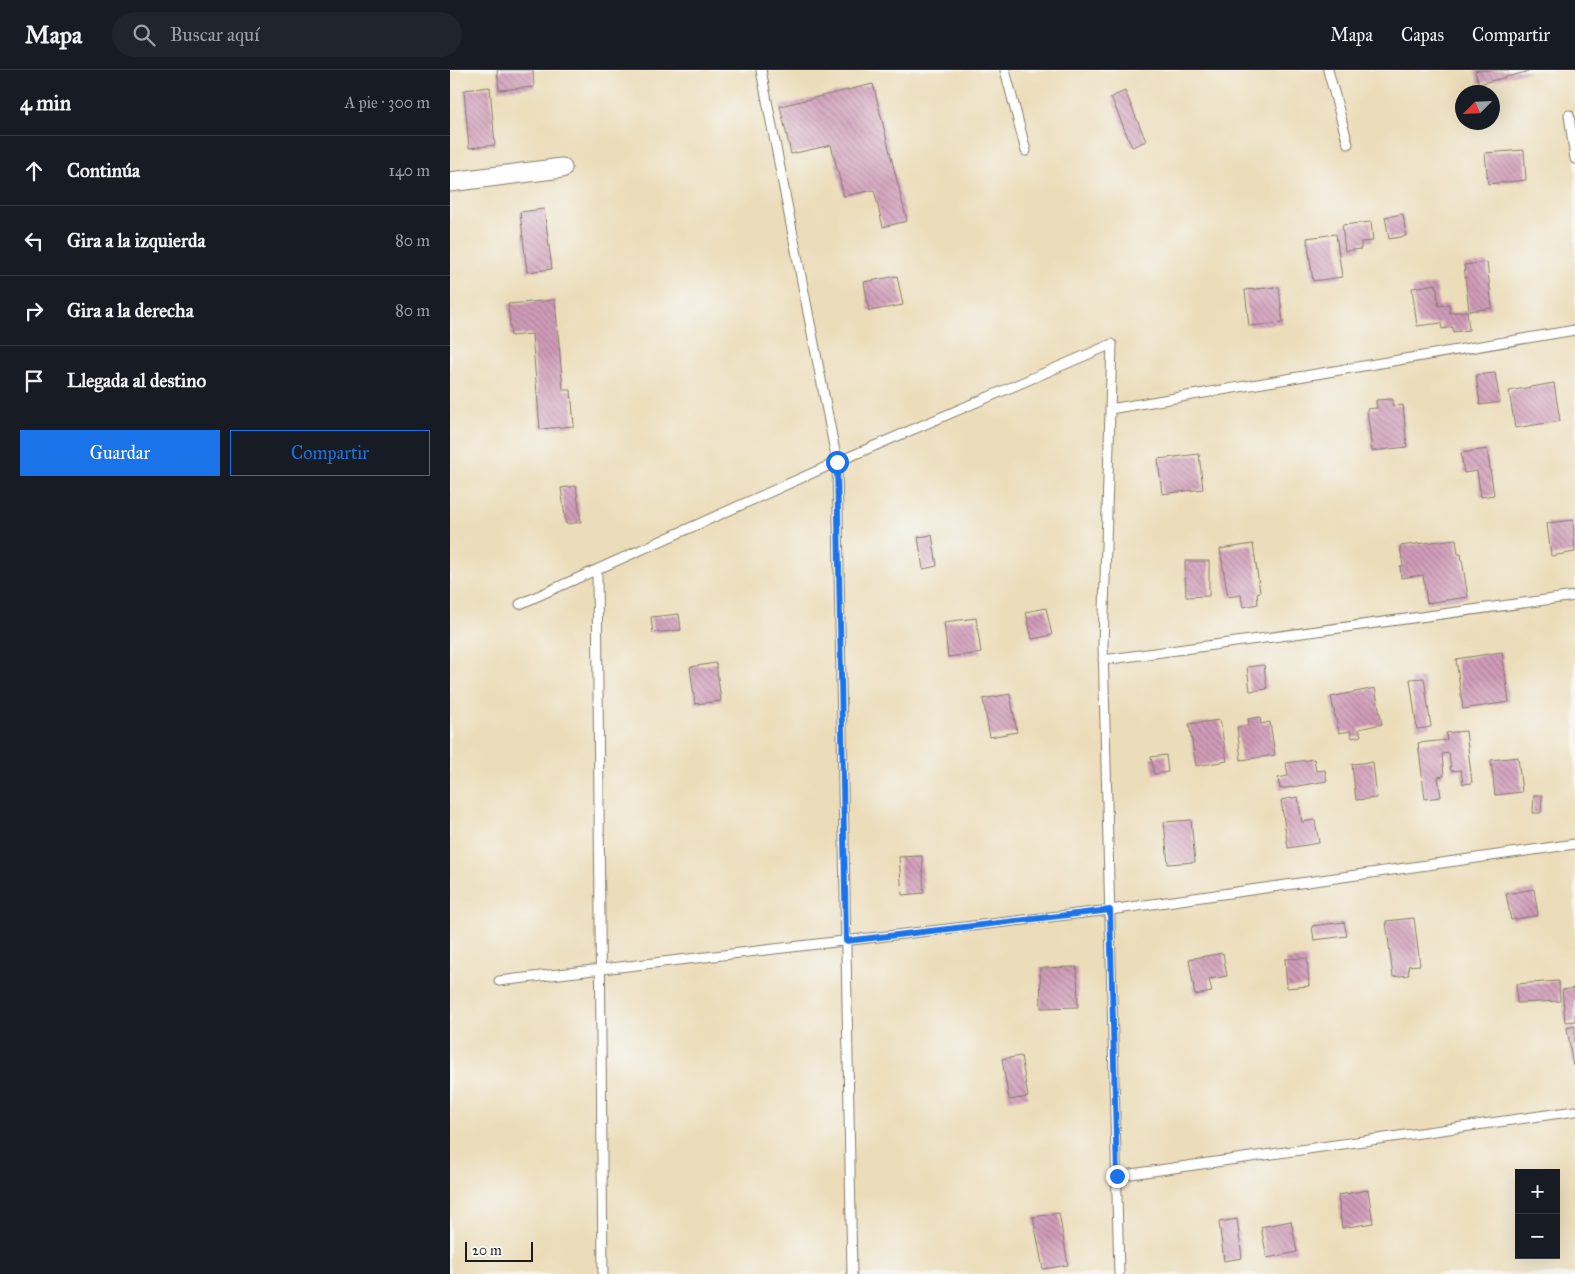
<!DOCTYPE html>
<html lang="es">
<meta charset="utf-8">
<style>
:root{--surface:#171b24;--page:#20242c;--text:#f1f3f6;--muted:#9ea1a6;--line:#363941;--accent:#1a73e8}
body{margin:0;font-family:"IM FELL Great Primer",serif;background:var(--page);color:var(--text)}
.controls{position:absolute;right:15px;bottom:15px;display:grid;overflow:hidden;border-radius:0px;box-shadow:0 5px 20px #0002}
.controls button{width:45px;height:45px;display:grid;place-items:center;padding:0;border:0;border-bottom:1px solid var(--line);background:var(--surface);color:var(--text);font:25px sans-serif}
.compass{position:absolute;left:1005px;top:15px;width:45px;height:45px;border-radius:50%;background:var(--surface);box-shadow:0 5px 20px #0002;rotate:246deg}
.scale{position:absolute;left:15px;bottom:12px;width:68px;box-sizing:border-box;padding-left:5px;border:2px solid #1c1c1c;border-top:0;font-size:14px;line-height:18px;white-space:nowrap;color:#1c1c1c;-webkit-text-stroke:4px #f6f6f2;paint-order:stroke}
.stop{position:absolute;width:15px;height:15px;margin:-11px;border:4px solid #1a73e8;border-radius:50%;background:#fff}
.stop.end{background:#1a73e8;border-color:#fff;box-shadow:0 1px 5px #0008}
.list{margin:0;padding:0;list-style:none}
h2{display:flex;justify-content:space-between;align-items:center;height:65px;margin:0;padding:0 20px;font-size:21px}
h2 small{font-size:16px;font-weight:400;color:var(--muted)}
.list li{display:grid;grid-template-columns:32px 1fr auto;gap:15px;align-items:center;box-sizing:border-box;height:70px;padding:0 20px;border-top:1px solid var(--line)}
.list b{display:block;font-size:19px;white-space:nowrap}
.list em{font-size:16px;font-style:normal;color:var(--muted)}
.actions{display:flex;gap:10px;padding:15px 20px}
.actions a{flex:1;padding:11px 0;border:1px solid var(--accent);border-radius:0px;text-align:center;font-size:18px;color:var(--accent)}
.actions .main{background:var(--accent);color:#fff}
.icon{flex:none;width:28px;height:28px;fill:none;stroke:currentColor;stroke-width:2;stroke-linecap:round;stroke-linejoin:round}
.map{position:relative;flex:none;width:1125px;height:1204px;overflow:hidden}
header{display:flex;align-items:center;gap:30px;box-sizing:border-box;height:70px;padding:0 25px;background:var(--surface);border-bottom:1px solid var(--line)}
header strong{font-size:24px}
nav{display:flex;gap:28px;margin-inline-start:auto;font-size:18px}
.search{width:350px;height:45px;background:var(--page);display:flex;align-items:center;gap:12px;box-sizing:border-box;padding:0 18px;border-radius:28px;color:var(--muted);font-size:19px}
main{display:flex}
aside{flex:1;background:var(--surface)}
.map>svg:first-child{display:block}
.building{fill:url(#building-back-hatch)}
.lines{fill:none;stroke-linecap:round;stroke-linejoin:round}
.lane-casing{stroke:#847c6b;stroke-width:11}
.street-casing{stroke:#847c6b;stroke-width:21}
.lane{stroke:#fff;stroke-width:9}
.street{stroke:#fff;stroke-width:19}
.route{stroke:#1a73e8;stroke-width:6}
</style>
<header>
<strong>Mapa</strong>
<div class="search"><svg class="icon" aria-label="search" viewBox="0 0 24 24"><circle cx="10" cy="10" r="6"/><path d="M15 15l6 6"/></svg>Buscar aquí</div>
<nav><a>Mapa</a><a>Capas</a><a>Compartir</a></nav>
</header>
<main>
<aside>
<h2>4 min<small>A pie · 300 m</small></h2>
<ul class="list">
<li><svg class="icon" aria-label="ahead" viewBox="0 0 24 24"><path d="M12 20V5M6 11l6-6 6 6"/></svg><div><b>Continúa</b></div><em>140 m</em></li>
<li><svg class="icon" aria-label="left" viewBox="0 0 24 24"><path d="M17 20v-9H6M10 6l-5 5 5 5"/></svg><div><b>Gira a la izquierda</b></div><em>80 m</em></li>
<li><svg class="icon" aria-label="right" viewBox="0 0 24 24"><path d="M7 20v-9h11M14 6l5 5-5 5"/></svg><div><b>Gira a la derecha</b></div><em>80 m</em></li>
<li><svg class="icon" aria-label="arrive" viewBox="0 0 24 24"><path d="M6 21V4h12l-3 4 3 4H6"/></svg><div><b>Llegada al destino</b></div></li>
</ul>
<div class="actions"><a class="main">Guardar</a><a>Compartir</a></div>
</aside>
<div class="map">
<svg width="1125" height="1204" viewBox="0 0 1125 1204">
<defs>
<pattern id="building-back-hatch" width="6" height="6" patternUnits="userSpaceOnUse" patternTransform="scale(1.25)"><rect width="6" height="6" fill="#d09bb8"/><path d="M-1 5l2 2M0 0l6 6M5-1l2 2" fill="none" stroke="#a87e95"/></pattern>
</defs>
<rect width="100%" height="100%" fill="#f6f6f2"/>
<filter id="ink" filterUnits="userSpaceOnUse"><feTurbulence type="fractalNoise" baseFrequency=".02" numOctaves="2"/><feDisplacementMap in="SourceGraphic" scale="10" xChannelSelector="R" yChannelSelector="G"/><feConvolveMatrix kernelMatrix="1 2 1 2 8 2 1 2 1" color-interpolation-filters="sRGB"/></filter>
<filter id="wash" filterUnits="userSpaceOnUse"><feTurbulence type="fractalNoise" baseFrequency=".0096" numOctaves="4" result="noise"/><feDisplacementMap in="SourceGraphic" scale="20" xChannelSelector="R" yChannelSelector="G"/><feGaussianBlur stdDeviation="1.12" result="paint"/><feColorMatrix in="noise" values="0 0 0 0 0 0 0 0 0 0 0 0 0 0 0 0 0 1.4 0 .05"/><feComposite in="paint" operator="in"/></filter>
<g filter="url(#wash)">
<rect width="100%" height="100%" fill="#ecddba"/>
<g id="blocks">
<path class="building" d="M47 0H83L84 17 49 20Z
M1028 0H1080V1L1029 14 1025 1Z
M423 14 457 151 433 157 424 120 394 126 381 75 341 84 330 36Z
M40 17 45 75 19 78 14 20Z
M675 21 696 71 682 77 661 27Z
M1074 80 1076 110 1038 114 1035 83Z
M94 139 102 199 77 202 70 142Z
M953 144 956 166 939 169 935 147Z
M921 152 923 171 911 172V179L895 181 892 155Z
M886 164 892 207 863 211 857 168Z
M1037 192 1042 238 1019 241 1014 195Z
M447 206 453 235 419 241 414 212Z
M986 214 989 236 999 234 1000 243 1017 241 1019 260 1003 262V257L992 259 991 253 967 256 962 218Z
M829 217 833 253 799 256 795 220Z
M105 230 113 320H121L124 356 90 359 82 264 61 266 58 234Z
M1045 303 1050 332 1030 335 1026 305Z
M1104 313 1110 351 1065 358 1059 321Z
M942 329 943 336 953 335 957 377 922 381 917 339 927 338 926 330Z
M1037 379 1044 425 1031 427 1027 401 1014 403 1011 383Z
M749 384 753 419 712 424 708 389Z
M126 416 131 452 116 454 111 418Z
M1123 450 1125 482 1101 486 1097 453Z
M482 465 487 496 473 499 468 467Z
M1006 469 1008 484H1011L1018 527 977 533 973 505 951 508 950 496H953L950 476Z
M803 474 810 522 807 523 808 534 793 537 791 525 778 527 770 479Z
M735 491H759V526L736 527Z
M596 538 602 565 582 569 576 542Z
M229 544 231 560 203 563 201 547Z
M526 548 531 583 498 587 494 552Z
M1052 582 1059 632 1013 639 1006 589Z
M266 593 271 631 245 634 240 597Z
M814 595 817 619 800 621 797 597Z
M974 608 981 657 967 659 960 609Z
M925 618 932 654 909 659 911 666 902 668 900 661 889 663 881 627Z
M560 624 567 662 540 667 533 629Z
M810 647 811 654 820 652 825 685 791 690 787 657 799 655 798 649Z
M770 650 777 691 746 696 739 654Z
M1016 661 1022 713 1013 714 1011 700 1001 701 999 683 992 684 994 706 988 707 991 727 975 729 968 673 997 670 996 663Z
M716 685 718 702 704 704 701 687Z
M1068 687 1072 722 1045 725 1041 690Z
M864 689 866 701 875 700 877 711 830 719 828 708 838 706 836 693Z
M923 692 927 728 906 730 902 694Z
M1084 725H1092L1091 743H1083Z
M848 727 852 752 865 750 869 773 838 778 831 730Z
M741 750 745 792 718 794 714 752Z
M472 786 474 823 452 825 449 787Z
M1084 819 1088 845 1061 850 1056 824Z
M964 848 970 895 958 896 959 905 943 907 936 851Z
M894 852 897 866 864 870 862 856Z
M773 883 777 906 759 909 762 922 745 925 739 889Z
M857 888 859 916 837 918 835 889Z
M627 897 628 937 591 938 590 898Z
M1109 911 1110 931 1067 933 1066 914Z
M1125 918V951L1115 952 1112 920Z
M1125 956V995L1123 996 1117 958Z
M571 986 578 1027 559 1030 552 989Z
M918 1120 923 1153 892 1158 888 1125Z
M609 1143 618 1195 593 1199 583 1147Z
M787 1149 792 1188 774 1191 769 1152Z
M841 1151 847 1182 817 1188 811 1157Z"/>
</g>
</g>
<g filter="url(#ink)">
<use href="#blocks" fill-opacity="0" stroke="#847c6b" stroke-width="1"/>
<g class="lines">
<defs>
<path id="lane" d="M311 0 387 392 402 1204
M555 0 576 81
M878 0 898 74
M1119 45 1125 89
M660 339 1125 260
M147 500 153 1204
M70 534 387 392 662 274 653 576 669 1204
M653 590 1125 526
M49 911 660 840 1125 774
M667 1106 1125 1041"/>
<path id="street" d="M0 112 112 98"/>
</defs>
<use href="#lane" class="lane-casing"/>
<use href="#street" class="street-casing"/>
<use href="#lane" class="lane"/>
<use href="#street" class="street"/>
</g>
</g>
<g class="lines" filter="url(#ink)">
<path class="route" d="M387 392 396 871 660 840 667 1106"/>
</g>
</svg>
<div class="controls">
<button>+</button>
<button>−</button>
</div>
<svg class="compass" viewBox="-18 -18 36 36"><path d="M0-13l5 13h-10z" fill="#e53935"/><path d="M0 13l5-13h-10z" fill="#9ea1a6"/></svg>
<div class="scale">20 m</div>
<div class="stop" style="left:387px;top:392px"></div>
<div class="stop end" style="left:667px;top:1106px"></div>
</div>
</main>
